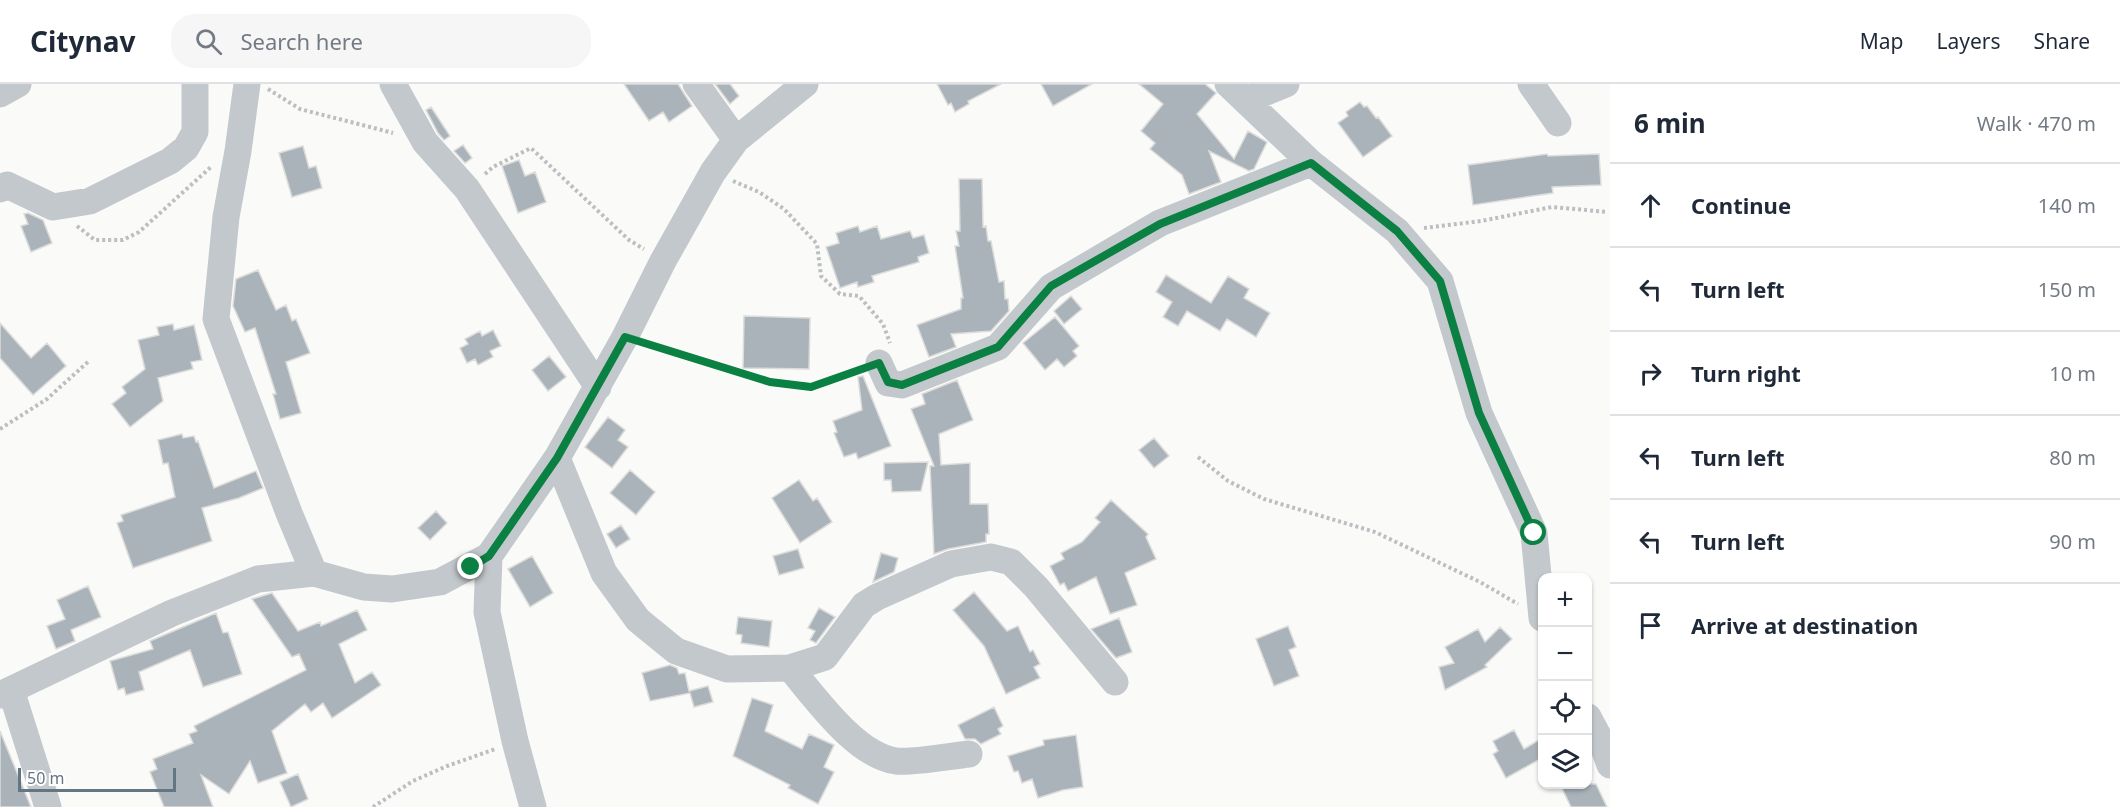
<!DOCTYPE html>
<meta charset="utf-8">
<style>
:root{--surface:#fff;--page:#f6f6f7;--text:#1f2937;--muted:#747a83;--line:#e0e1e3}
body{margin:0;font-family:"Noto Sans",sans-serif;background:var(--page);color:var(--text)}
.controls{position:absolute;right:18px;bottom:18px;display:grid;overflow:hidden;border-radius:12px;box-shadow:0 2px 4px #0004}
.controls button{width:54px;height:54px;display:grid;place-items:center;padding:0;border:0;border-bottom:2px solid var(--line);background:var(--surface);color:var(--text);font:30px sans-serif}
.scale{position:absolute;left:18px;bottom:15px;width:158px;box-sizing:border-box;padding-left:6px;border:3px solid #657683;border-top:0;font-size:16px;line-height:21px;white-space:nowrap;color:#657683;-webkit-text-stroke:4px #fff;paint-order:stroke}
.stop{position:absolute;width:18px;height:18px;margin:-14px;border:4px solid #0b8043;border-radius:50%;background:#fff}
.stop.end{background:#0b8043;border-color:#fff;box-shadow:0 2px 6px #0008}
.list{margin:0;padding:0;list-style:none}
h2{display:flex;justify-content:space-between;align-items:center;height:78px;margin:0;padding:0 24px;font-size:26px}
h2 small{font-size:20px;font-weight:400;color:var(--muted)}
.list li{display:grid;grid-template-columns:39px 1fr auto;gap:18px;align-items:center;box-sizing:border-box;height:84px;padding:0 24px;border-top:2px solid var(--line)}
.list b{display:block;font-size:22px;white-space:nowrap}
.list em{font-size:20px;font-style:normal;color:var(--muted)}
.icon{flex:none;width:33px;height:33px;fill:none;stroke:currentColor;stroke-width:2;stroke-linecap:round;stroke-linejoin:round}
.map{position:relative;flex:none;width:1610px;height:723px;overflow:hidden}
header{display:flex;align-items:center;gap:36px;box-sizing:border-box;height:84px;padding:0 30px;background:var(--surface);border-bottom:2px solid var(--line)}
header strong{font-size:28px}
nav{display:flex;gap:33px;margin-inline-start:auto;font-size:21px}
.search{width:420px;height:54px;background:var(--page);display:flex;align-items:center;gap:15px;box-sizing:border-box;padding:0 21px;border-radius:24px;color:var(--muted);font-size:22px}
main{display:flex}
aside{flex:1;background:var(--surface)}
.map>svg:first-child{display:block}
.building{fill:#aab3b9;stroke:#dcdcda;stroke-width:1.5}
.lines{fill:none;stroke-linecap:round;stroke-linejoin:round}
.path{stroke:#bbbfc2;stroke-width:4;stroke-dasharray:3 3;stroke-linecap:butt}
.minor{stroke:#c3c8cc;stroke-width:27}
.route{stroke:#0b8043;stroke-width:8}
</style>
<header>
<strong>Citynav</strong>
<div class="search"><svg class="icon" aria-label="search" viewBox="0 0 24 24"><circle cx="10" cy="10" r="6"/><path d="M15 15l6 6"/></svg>Search here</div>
<nav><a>Map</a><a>Layers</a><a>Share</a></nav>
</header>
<main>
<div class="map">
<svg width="1610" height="723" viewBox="0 0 1610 723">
<rect width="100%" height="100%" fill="#fafaf8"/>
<path class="building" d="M624 0H678L692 22 669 38 663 28 649 37Z
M715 0H730L739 12 730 20Z
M937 0H1001L968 17 969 20 955 28 951 19 948 21Z
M1041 0H1092L1053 22Z
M1139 0H1205L1216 9 1197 30 1234 75 1248 47 1267 58 1254 85 1249 87 1209 67 1221 98 1189 110 1182 91 1150 65 1155 59 1141 47 1163 20Z
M1360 18 1364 23 1367 22 1376 34 1378 33 1392 52 1363 73 1338 39 1348 32 1346 28Z
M431 23 450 52 444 56 438 49 426 26Z
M463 61 472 74 465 79 454 67Z
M303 62 309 84 316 82 322 104 292 113 279 69Z
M1547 70 1548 72 1599 70 1601 101 1552 103 1553 109 1473 121 1468 81Z
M519 76 525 92 535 88 546 118 518 129 502 82Z
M959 95H982L983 143 986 142 988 157H991L999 198 1004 197 1005 215H1008L1009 227 991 247 951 250 956 263 929 273 917 241 961 225V214H963L955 162H959L956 147H960Z
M28 129 43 136 52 159 31 168 21 142 28 140 24 130Z
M858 142 860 148 877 142 881 155 910 147 913 154 924 151 929 169 918 173 919 178 872 192 874 198 858 203 857 198 840 204 826 163 839 159 836 149Z
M258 186 276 226 286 221 292 237 296 235 310 269 286 278 301 329 280 335 273 310H276L255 244 245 248 233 222 236 195Z
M1166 191 1211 219 1228 192 1249 205 1244 214 1270 229 1256 253 1227 235 1220 247 1187 227 1178 242 1163 233 1172 218 1156 208Z
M1071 212 1082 225 1064 240 1054 227Z
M744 232 810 234 809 285 743 284Z
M1055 233 1079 262 1073 267 1077 272 1064 283 1057 275 1045 286 1023 259Z
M0 239 31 274 47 259 66 282 33 311 0 274Z
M173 240 174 246 194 241 202 276 191 278 193 285 158 294 163 317 130 343 112 320 126 309 122 303 145 285 138 256 159 251 157 243Z
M493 246 501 262 490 267 493 273 478 281 475 275 467 279 460 264 468 260 465 255 480 247 482 252Z
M549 272 566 293 548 307 532 286Z
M863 292 891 362 858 375 856 369 844 373 834 349 837 348 833 337 862 326 858 293Z
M957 296 973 336 939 350 941 381 970 379V420H988L989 450H986V458L948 465 934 470 930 382H934L911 325 925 320 922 310Z
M608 333 625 346 618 356 628 363 612 384 585 363Z
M182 350 183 354 194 352 196 358 198 357 214 404 256 387 263 404 239 414 202 424 212 457 133 484 117 439 123 437 121 431 175 413 168 379 163 380 158 356Z
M1154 354 1169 372 1154 384 1139 366Z
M928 378 921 407 892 408 891 396H884V379Z
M630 386 655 408 636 431 610 409Z
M799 396 813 417 817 414 832 438 800 459 772 414Z
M1111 416 1148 450 1146 453 1156 475 1125 489 1137 521 1110 530 1096 493 1068 507 1064 499 1060 501 1050 482 1064 475 1061 469 1082 458 1100 438 1095 434Z
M436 427 447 439 430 456 418 444Z
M621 441 630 455 616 464 607 450Z
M798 465 804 484 779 491 773 472Z
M881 469 898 474 894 488 873 498Z
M532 472 553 509 530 523 508 485Z
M88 502 101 533 71 546 75 557 56 565 47 542 65 535 57 516Z
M974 508 1007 547 1018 542 1030 568 1033 566 1040 580 1034 583 1040 594 1006 610 984 562 953 526Z
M272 509 298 547 320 538 321 542 357 526 367 546 339 560 355 599 372 588 381 601 332 634 323 619 311 628 305 620 272 647 287 689 258 699 250 677 229 710 201 691 213 723H164L150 688 157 685 153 675 193 659 189 650 197 647 194 642 306 586 299 570 292 573 252 515Z
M819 524 835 533 816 559 810 556 815 547 808 544Z
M216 529 223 549 228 548 242 590 203 603 190 566 139 588 144 606 126 611 124 604 118 606 110 577 153 565 150 557Z
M738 533 772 537 769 563 741 559 742 551 736 550Z
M1119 534 1132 568 1116 574 1091 545Z
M1288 542 1296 563 1289 566 1299 592 1274 602 1256 555Z
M1500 543 1512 555 1485 581 1487 583 1445 606 1439 583 1454 579 1445 563 1478 545 1485 558Z
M670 581 677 584 679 590 685 589 689 607 708 602 713 618 694 623 690 609 650 617 642 589Z
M752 614 773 621 765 647 802 665 809 650 834 661 824 683 834 688 818 720 788 704 790 701 733 672Z
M994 623 1003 642 998 645 1001 650 981 660 975 655H965L958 641Z
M1514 646 1524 665 1542 654V674L1506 694 1493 670 1498 667 1493 657Z
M0 647 31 723H0Z
M1076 651 1083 703 1063 706 1038 714 1032 695 1022 699 1018 687 1014 688 1008 672 1044 661 1043 656Z
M298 690 308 715 291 723 280 698Z
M1560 700H1596L1607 723H1571Z"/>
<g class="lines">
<path class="path" d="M268 5 300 25 393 49
M485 90 493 83 531 64 629 156 644 165
M733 97 759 108 784 125 817 160 821 192 840 210 859 212 883 240 890 259
M77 142 95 156H123L139 148 212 82
M1424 144 1481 137 1552 123 1608 128
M647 260 770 298 811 303 859 286
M0 345 47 315 90 276
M1198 373 1228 397 1264 415 1375 448 1480 498 1518 520
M373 723 413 697 447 682 495 665"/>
<path class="minor" d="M247 0 238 67 226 133 216 235 289 429 314 489
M393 0 425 58 467 105 598 303
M696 0 736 56
M1228 0 1311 79 1397 147 1440 197 1479 329 1534 449 1542 534
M1531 0 1558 39
M0 10 18 0
M1246 16 1286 0
M0 105 7 101 53 123 90 117 170 77 186 64 195 48V0
M879 279 888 299 902 301 998 263 1051 203 1160 139 1311 79
M557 374 604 489 638 536 676 567 727 585 790 584 825 573 864 521 877 513 951 480 991 473 1011 478 1036 503 1115 598
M489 472 487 528 515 657 533 723
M790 584C816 614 855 671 896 677 913 679 950 672 969 670
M11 606 48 723
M0 611 172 529 258 495 314 489 364 503 392 505 440 498 489 472 557 374 625 253 663 177 713 88 736 56 805 0
M1588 633 1602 659 1610 681"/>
</g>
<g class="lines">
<path class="route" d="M471 483 489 472 557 374 625 253 770 298 811 303 879 279 888 298 902 301 998 263 1051 202 1160 140 1311 79 1397 147 1440 197 1479 329 1534 449"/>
</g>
</svg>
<div class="controls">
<button>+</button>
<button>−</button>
<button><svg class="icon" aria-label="locate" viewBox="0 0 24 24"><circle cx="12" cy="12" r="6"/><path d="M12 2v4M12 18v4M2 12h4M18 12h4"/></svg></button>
<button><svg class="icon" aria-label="layers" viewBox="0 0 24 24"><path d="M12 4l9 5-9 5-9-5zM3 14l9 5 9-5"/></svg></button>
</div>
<div class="scale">50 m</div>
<div class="stop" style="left:1534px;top:449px"></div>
<div class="stop end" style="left:471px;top:483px"></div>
</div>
<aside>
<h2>6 min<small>Walk · 470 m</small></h2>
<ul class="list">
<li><svg class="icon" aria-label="ahead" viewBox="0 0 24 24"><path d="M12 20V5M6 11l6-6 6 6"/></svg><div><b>Continue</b></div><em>140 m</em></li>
<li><svg class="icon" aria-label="left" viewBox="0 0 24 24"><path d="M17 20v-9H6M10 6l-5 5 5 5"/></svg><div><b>Turn left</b></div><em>150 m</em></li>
<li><svg class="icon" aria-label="right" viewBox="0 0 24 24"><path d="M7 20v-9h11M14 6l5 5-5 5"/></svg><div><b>Turn right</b></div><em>10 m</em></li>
<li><svg class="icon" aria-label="left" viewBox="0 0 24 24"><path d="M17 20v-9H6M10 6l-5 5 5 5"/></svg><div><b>Turn left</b></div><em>80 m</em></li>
<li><svg class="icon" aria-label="left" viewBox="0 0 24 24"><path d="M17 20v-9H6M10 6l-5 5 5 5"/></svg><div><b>Turn left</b></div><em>90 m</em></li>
<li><svg class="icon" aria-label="arrive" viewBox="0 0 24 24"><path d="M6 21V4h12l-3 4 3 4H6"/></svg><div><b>Arrive at destination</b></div></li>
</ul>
</aside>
</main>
